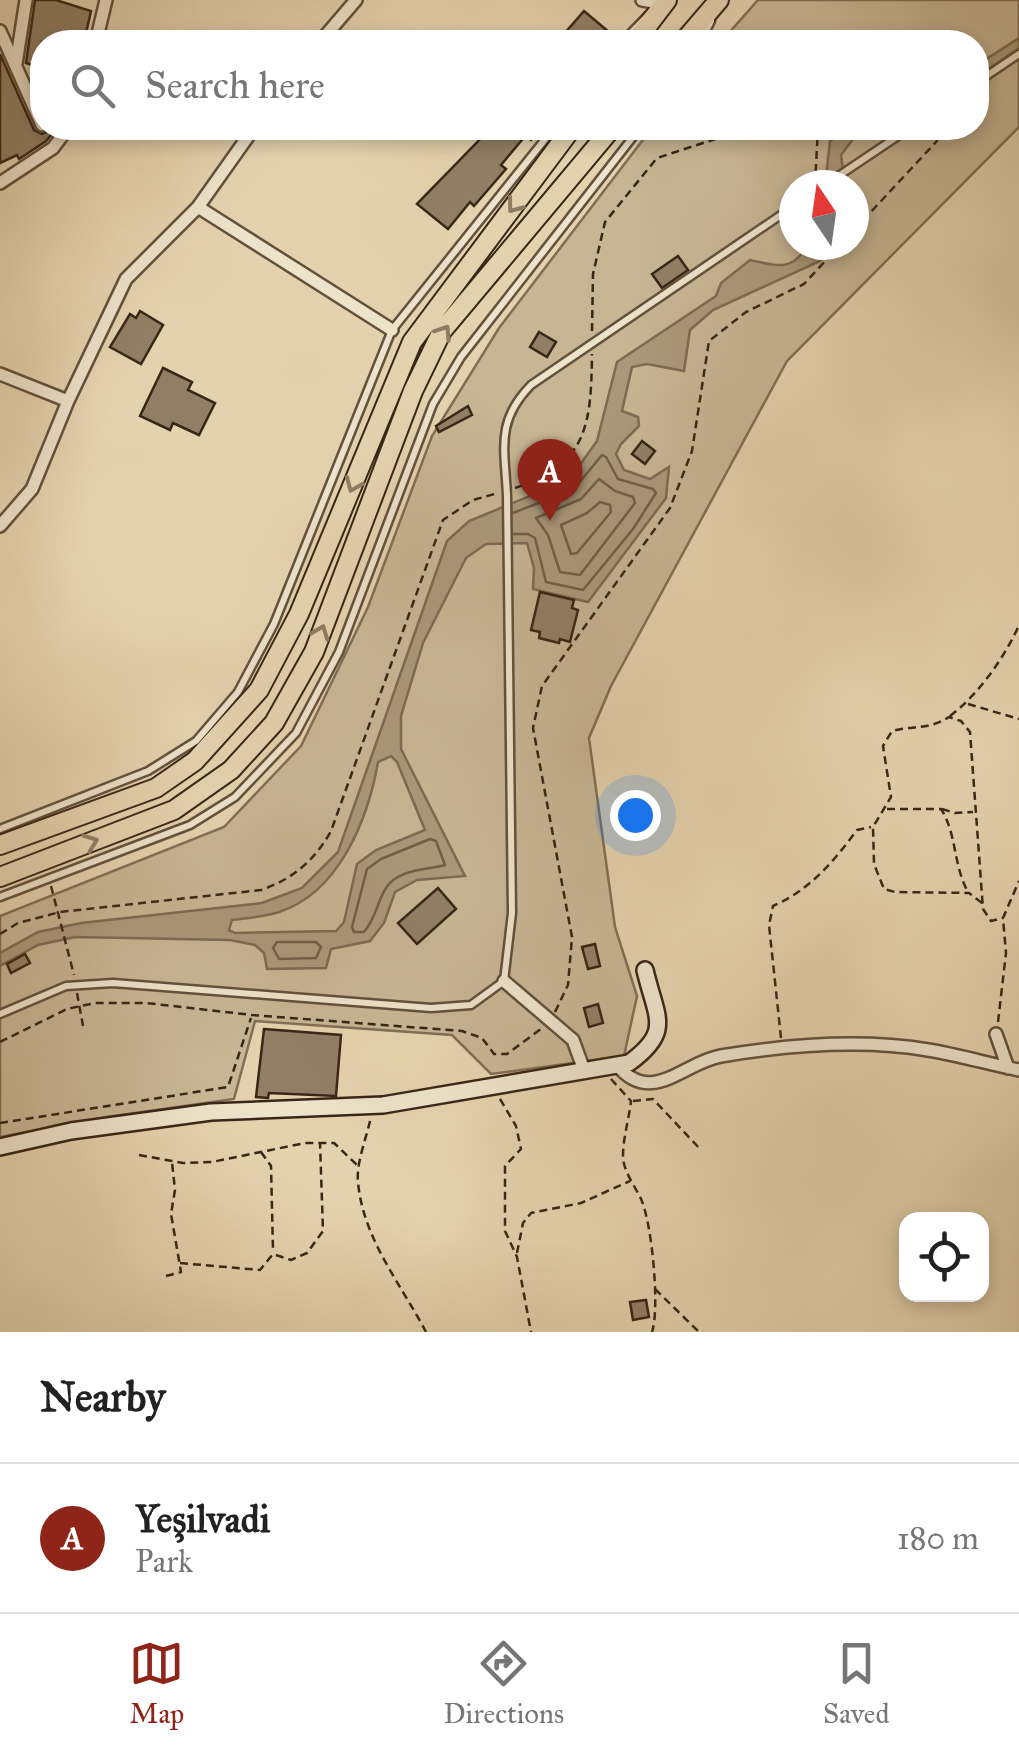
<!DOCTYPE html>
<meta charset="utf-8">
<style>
:root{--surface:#fff;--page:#f6f6f6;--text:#222;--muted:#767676;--line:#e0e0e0;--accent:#8f2418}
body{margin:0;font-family:"IM FELL Great Primer",serif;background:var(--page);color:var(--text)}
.controls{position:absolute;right:30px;bottom:30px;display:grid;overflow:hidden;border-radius:20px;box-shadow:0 5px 15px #0003}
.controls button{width:90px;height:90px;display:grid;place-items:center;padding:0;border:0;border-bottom:2px solid var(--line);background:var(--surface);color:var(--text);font:50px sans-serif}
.compass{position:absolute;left:779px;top:170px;width:90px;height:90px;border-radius:50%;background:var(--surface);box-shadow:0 5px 15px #0003;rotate:347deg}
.you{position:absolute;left:635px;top:815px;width:35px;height:35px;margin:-25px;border:8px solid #fff;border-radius:50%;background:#1a73e8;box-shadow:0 0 0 15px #1a73e833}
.badge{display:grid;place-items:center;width:65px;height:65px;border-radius:50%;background:var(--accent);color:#fff;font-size:32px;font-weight:700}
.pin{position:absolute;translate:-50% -82px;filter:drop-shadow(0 2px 5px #0008)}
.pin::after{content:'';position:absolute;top:52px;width:35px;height:30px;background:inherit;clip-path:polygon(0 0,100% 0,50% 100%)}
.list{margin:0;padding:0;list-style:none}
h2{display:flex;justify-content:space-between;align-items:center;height:130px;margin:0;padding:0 40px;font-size:42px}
h2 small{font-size:32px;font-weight:400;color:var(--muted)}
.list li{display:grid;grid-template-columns:65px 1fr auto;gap:30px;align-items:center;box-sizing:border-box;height:150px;padding:0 40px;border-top:2px solid var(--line)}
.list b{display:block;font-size:38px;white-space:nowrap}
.list p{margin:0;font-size:32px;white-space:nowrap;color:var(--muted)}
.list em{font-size:32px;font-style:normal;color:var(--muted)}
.icon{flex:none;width:55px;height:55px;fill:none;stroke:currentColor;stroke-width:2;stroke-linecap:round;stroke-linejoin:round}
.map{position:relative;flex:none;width:1019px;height:1332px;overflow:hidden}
.search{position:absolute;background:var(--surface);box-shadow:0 5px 15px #0003;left:30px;right:30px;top:30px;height:110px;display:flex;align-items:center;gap:25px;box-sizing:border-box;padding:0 35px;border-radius:40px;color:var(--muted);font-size:38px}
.sheet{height:280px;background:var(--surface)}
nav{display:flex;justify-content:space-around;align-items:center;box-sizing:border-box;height:140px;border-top:2px solid var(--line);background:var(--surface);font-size:28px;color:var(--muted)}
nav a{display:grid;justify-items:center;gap:5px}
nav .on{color:var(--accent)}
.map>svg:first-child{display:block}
.green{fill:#c7b594;stroke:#806e55;stroke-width:2.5;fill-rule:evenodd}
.water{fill:#aa987a;stroke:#7c6a52;stroke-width:2.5;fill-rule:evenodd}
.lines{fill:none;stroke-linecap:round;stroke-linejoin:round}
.shore{stroke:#715f48;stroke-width:2.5}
.building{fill:#917f65;stroke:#382616;stroke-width:2.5}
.lane-casing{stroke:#63513c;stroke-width:11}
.street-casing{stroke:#63513c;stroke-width:16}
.secondary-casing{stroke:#382616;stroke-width:20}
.primary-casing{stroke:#382616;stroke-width:22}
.path{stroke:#382616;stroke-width:2.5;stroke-dasharray:8 5;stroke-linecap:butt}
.lane{stroke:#ede2ca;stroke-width:6}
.street{stroke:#ede2ca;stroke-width:11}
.secondary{stroke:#ede2ca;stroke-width:15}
.primary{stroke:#e4d2ae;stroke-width:18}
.oneway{stroke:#8e7c62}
</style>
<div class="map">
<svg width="1019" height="1332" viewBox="0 0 1019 1332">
<rect width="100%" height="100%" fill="#e4d2ae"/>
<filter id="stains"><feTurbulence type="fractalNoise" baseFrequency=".002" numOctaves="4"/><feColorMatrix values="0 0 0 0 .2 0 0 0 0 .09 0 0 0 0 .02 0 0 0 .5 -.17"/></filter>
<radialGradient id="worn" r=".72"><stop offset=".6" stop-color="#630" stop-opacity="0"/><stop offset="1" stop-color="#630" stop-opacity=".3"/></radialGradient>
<path class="green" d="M758 0H1019V127L787 361 611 686 589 738 615 927 637 996 624 1056 491 1074 452 1035 255 1021 234 1099 107 1117 0 1137V916L224 827 301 746 368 607 432 436 499 328 652 128H976V42H721ZM794 185H854V245H794Z"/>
<path class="water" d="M1019 38V48L977 77V65Z
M852 128H875L856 135 841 155 845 185H825L830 141Z
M808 245H831L820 261 713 310 690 330 684 371 647 364 632 367 622 411 638 417 639 426 621 444 616 454 624 470 650 479 669 467 666 498 588 602 533 589 534 568 527 543 486 544 466 558 423 643 401 716V749L465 876 417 880 395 892 384 923 370 941 331 949 326 968 267 969 264 953 255 945 230 940 75 937 38 945 0 966V953L38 932 81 923 262 903 302 888 338 852 447 541 469 521 569 480 597 441 617 362 716 296 721 283 750 260C778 266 792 272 808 245ZM391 756 397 762 425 830 376 850 357 864 344 922 336 931 235 933 229 930 232 920C247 918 264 917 279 912 339 893 368 819 378 762Z"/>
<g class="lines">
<path class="shore" d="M599 479 615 491 633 497 635 503 580 575 560 572 548 535 536 518 581 499Z
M600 502 610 505 611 512 577 553 571 554 561 525 587 513Z
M513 513 574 489 602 455 606 457 618 479 653 489 656 493 633 529 583 590 546 582 535 538 528 534H513
M430 839 436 841 445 865C426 870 398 869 386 888 377 902 376 918 364 932H354L352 927 367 869 381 859Z
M277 942H316L321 947 316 958 279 959 273 948Z"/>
</g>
<path class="building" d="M35 0H56L91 11 84 42 53 39 52 42H42V68L26 63Z
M584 11 616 38 615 42H557Z
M0 54 34 130 42 134 57 128 46 141 19 159 17 155 0 163Z
M491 128H541L531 140 526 135 501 165 506 169 474 206 470 202 448 229 417 204Z
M678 256 688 270 662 288 652 274Z
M140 311 163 325 141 364 110 347 130 314 136 318Z
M539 332 556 342 547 357 530 347Z
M163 368 192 382 188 390 215 403 199 435 173 423 170 430 140 416Z
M468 406 472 415 439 432 436 426Z
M642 441 655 451 645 464 632 454Z
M540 592 574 600 572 608 578 610 570 642 560 639 559 643 539 638 540 632 531 630Z
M438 888 456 909 417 944 398 923Z
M595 944 600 966 588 969 582 947Z
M25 954 30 963 11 973 7 964Z
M598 1004 603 1023 589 1027 584 1008Z
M264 1029 341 1035 336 1096 269 1093 268 1098 256 1097Z
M646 1300 649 1317 633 1320 630 1302Z"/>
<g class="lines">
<defs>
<path id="lane" d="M622 42 650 13
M700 42 711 21
M976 83 1019 54
M825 185 910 128
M0 829 148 771 196 741 238 692 274 624 392 330 554 128
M0 897 190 825 235 797 296 733 339 652 433 404 461 357 640 128
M0 1014 66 986 113 983 431 1008 471 1005 504 981 512 913 507 496C505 449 495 422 531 385L794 206"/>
<path id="street" d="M642 0 664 4
M0 31 42 125
M96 42 106 0
M320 42 356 0
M16 64 26 0
M254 128 198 207 392 330
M0 183 53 148 68 128
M0 374 68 401 126 279 198 207
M0 526 32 489 68 401
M504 981 573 1040 584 1070
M996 1034 1008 1068
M617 1065C651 1107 684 1062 721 1056 787 1045 862 1039 928 1050 959 1055 989 1064 1019 1070"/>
<path id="secondary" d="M0 1147 71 1131 211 1112 383 1105 629 1063C673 1031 656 1018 645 970"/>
<path id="primary" d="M635 42 667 0
M683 42 719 0
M0 845 156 788 195 761 259 690 299 614 412 342 572 128
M0 877 174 810 231 770 274 723 314 652 413 391 442 331 612 128"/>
</defs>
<use href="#lane" class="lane-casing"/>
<use href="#street" class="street-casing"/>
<use href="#secondary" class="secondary-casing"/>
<use href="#primary" class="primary-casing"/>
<path class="path" d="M815 185 818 128
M854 230 937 141 938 128
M592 331 593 274 605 222 657 158 749 128
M515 488C588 464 591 424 592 354
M968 704 1019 719
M950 716C978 695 1005 657 1019 625
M887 809H941C957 834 953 865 968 892
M942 809 955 813 973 812
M51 886 74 975
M982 903 969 893 895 892 884 889 874 864 873 827 891 797 883 746 892 731C915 725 929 730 949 717L961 721 970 732 983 909 991 921 1003 918
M0 934 18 923 60 912 261 890C293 879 315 860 331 831L443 520 473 500 498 493
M77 993 83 1026
M555 1012 568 985 572 937 533 728 542 686 670 508 692 451 709 341 746 312 804 284 840 245
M998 1022 1006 953 1003 918 1019 881
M781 1038 769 925 773 906C810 890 834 861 857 830L871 827
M0 1042 67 1009 95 1003H146L252 1015 462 1031 482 1038 494 1054H507L541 1029
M611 1079 631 1101C629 1119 623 1138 623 1156 623 1171 635 1186 641 1199 652 1223 660 1308 652 1332
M500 1099 516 1126 521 1149 505 1166V1231L517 1257 531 1332
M633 1101 653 1099 701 1150
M370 1121C366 1139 356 1164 358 1182 363 1239 401 1284 426 1332
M0 1123 228 1087 251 1018
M261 1152 271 1166 273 1251
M139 1155 183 1163 212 1162 305 1143H334L359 1167
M517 1253 523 1223 531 1213 581 1203 630 1181
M180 1263 260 1270 273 1254 291 1260 307 1253 323 1231 320 1143
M166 1276 181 1272 171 1214 175 1190 172 1162
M655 1289 699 1332"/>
<use href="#lane" class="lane"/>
<use href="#street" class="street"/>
<use href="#secondary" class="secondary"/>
<use href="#primary" class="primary"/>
</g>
<defs><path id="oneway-chevron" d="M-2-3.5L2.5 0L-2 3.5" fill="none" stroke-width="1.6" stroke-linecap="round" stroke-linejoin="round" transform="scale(2.5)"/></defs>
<g class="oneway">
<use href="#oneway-chevron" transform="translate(514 206) rotate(127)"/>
<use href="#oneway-chevron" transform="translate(444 332) rotate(-57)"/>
<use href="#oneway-chevron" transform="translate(353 485) rotate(113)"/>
<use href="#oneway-chevron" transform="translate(321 632) rotate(-69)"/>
<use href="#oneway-chevron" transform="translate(91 842) rotate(-21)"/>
</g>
<rect width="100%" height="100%" filter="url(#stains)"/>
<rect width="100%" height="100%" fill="url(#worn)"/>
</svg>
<div class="controls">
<button><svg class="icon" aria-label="locate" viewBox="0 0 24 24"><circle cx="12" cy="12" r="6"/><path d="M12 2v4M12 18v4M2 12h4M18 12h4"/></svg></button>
</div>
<svg class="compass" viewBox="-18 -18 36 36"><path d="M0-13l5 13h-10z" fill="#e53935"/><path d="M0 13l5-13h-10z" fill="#767676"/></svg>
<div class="you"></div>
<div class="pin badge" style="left:550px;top:521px">A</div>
<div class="search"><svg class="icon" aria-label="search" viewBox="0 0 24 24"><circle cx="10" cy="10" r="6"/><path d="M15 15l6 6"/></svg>Search here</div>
</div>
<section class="sheet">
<h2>Nearby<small></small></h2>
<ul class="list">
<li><span class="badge">A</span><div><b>Yeşilvadi</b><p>Park</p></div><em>180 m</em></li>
</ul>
</section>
<nav>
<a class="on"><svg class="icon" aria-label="map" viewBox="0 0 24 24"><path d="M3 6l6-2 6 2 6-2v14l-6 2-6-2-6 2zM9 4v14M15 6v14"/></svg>Map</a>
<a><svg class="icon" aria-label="directions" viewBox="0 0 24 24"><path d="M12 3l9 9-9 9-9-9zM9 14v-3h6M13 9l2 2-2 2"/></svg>Directions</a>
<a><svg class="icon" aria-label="saved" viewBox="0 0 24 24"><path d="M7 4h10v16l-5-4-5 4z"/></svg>Saved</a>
</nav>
